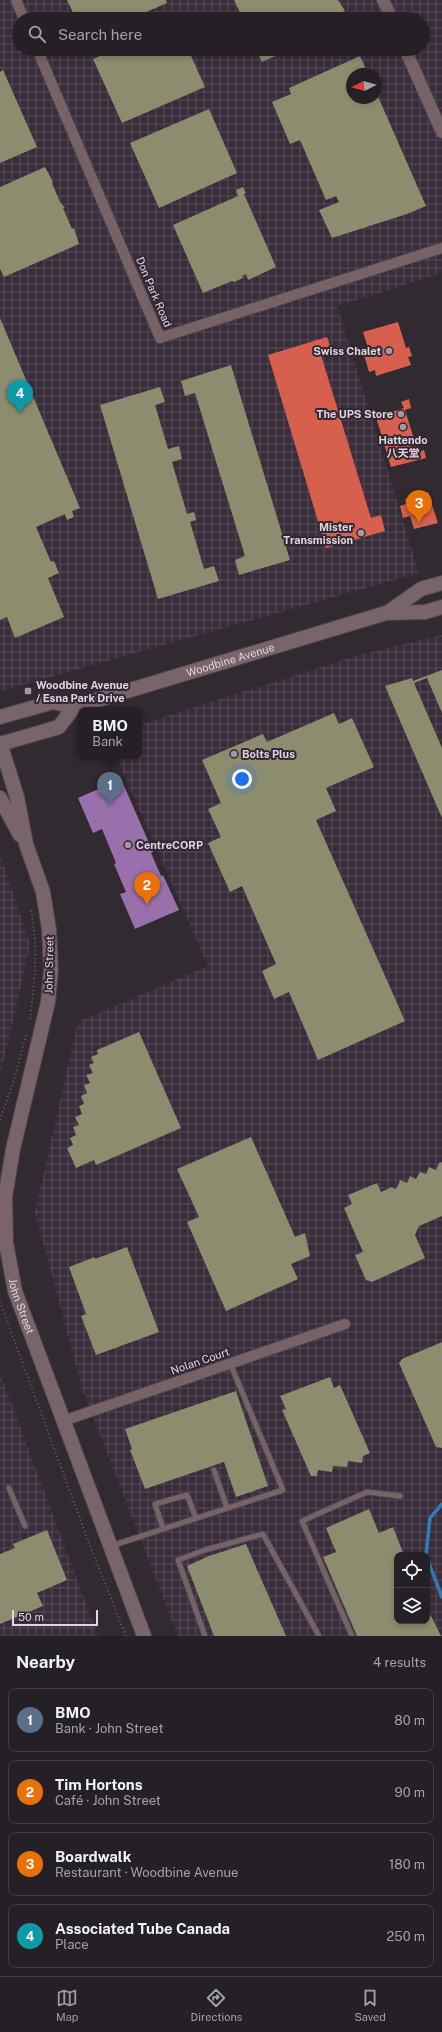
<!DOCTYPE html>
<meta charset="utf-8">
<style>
:root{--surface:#252025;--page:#2d282d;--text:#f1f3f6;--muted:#a3a3a7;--line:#423e42;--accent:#a29aa2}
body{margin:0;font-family:"Public Sans","Noto Sans SC",sans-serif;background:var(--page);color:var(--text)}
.controls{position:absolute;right:12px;bottom:12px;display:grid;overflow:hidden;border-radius:8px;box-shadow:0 2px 6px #0003}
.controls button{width:36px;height:36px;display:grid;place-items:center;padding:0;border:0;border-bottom:1px solid var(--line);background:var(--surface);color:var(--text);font:20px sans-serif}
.compass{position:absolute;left:346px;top:68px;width:36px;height:36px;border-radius:50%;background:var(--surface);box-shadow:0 2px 6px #0003;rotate:264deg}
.scale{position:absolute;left:12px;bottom:10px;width:86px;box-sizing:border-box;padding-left:4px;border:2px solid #dfd6df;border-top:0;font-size:11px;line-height:14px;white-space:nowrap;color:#dfd6df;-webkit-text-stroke:3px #342734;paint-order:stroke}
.you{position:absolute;left:242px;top:779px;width:14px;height:14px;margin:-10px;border:3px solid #fff;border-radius:50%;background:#1a73e8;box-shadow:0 0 0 6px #1a73e833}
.badge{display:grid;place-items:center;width:26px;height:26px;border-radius:50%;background:var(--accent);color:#fff;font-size:13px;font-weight:700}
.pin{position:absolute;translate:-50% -33px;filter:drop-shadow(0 1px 2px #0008)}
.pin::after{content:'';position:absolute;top:21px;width:14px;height:12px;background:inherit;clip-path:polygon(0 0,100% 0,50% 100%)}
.popup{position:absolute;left:78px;top:707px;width:64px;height:52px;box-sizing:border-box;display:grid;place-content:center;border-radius:8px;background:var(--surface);filter:drop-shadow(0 1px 3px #0005);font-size:13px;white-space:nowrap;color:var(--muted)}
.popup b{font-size:15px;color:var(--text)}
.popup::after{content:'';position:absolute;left:50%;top:100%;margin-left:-8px;border:8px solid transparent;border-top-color:var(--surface)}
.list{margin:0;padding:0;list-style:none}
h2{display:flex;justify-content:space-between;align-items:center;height:52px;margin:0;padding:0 16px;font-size:17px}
h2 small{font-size:13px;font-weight:400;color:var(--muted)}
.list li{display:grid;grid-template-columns:26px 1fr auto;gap:12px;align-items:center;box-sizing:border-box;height:64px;margin:0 8px 8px;padding:0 8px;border:1px solid var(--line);border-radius:8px}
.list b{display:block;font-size:15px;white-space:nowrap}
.list p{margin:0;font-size:13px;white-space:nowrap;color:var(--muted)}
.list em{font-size:13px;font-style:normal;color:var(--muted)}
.icon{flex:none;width:22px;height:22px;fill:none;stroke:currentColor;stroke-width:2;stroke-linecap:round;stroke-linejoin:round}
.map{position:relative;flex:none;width:442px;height:1636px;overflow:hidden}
.search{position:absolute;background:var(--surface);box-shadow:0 2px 6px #0003;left:12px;right:12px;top:12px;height:44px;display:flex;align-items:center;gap:10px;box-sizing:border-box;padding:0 14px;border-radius:22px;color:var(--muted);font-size:15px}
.sheet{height:340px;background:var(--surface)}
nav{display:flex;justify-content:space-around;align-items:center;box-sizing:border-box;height:56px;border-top:1px solid var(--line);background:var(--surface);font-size:11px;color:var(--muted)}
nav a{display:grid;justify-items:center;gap:2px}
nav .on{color:var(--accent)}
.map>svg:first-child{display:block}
.industrial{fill:url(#industrial-grid);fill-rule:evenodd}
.shops{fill:#d6604d}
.offices{fill:#9970ab}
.industry{fill:#8c8c6e}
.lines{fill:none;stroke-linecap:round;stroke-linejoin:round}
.stream{stroke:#2d7cb7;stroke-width:3.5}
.service-casing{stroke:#4c464c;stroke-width:7}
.minor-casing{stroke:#4c464c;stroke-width:12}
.tertiary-casing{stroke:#4c464c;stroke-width:14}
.secondary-casing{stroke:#4c464c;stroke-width:16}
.path{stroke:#6d6066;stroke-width:2;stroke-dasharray:1 3;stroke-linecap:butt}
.service{stroke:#766267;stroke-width:5}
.minor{stroke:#766267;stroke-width:10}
.tertiary{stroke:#766267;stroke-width:12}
.secondary{stroke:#79646b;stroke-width:14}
.poi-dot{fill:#a29aa2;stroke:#342734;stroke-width:1.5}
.labels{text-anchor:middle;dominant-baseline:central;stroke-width:4;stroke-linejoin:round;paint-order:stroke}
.street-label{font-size:11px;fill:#dfd6df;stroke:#342734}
.poi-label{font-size:11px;font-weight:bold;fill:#dfd6df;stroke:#342734;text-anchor:end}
</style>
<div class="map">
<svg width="442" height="1636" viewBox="0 0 442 1636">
<defs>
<pattern id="industrial-grid" width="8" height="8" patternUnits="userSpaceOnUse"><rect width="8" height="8" fill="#3a2d3b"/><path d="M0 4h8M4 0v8" fill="none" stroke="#564b57"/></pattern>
</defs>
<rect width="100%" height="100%" fill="#312a31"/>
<path class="industrial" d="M0 0H442V273L337 306 419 573 0 691ZM19 19H423V49H19ZM352 74H376V98H352Z
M442 635V1636H178L82 1388 35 1212 78 1022 208 966 116 756H139V725L359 655ZM397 1555H427V1621H397Z
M0 854 30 945 0 1077Z
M0 1373 98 1636H0Z"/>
<path class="shops" d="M398 322 406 348 409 347 412 356 408 357 411 365 376 376 375 370 369 372 364 355 370 354 363 332Z
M327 337 332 352 321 355 371 518 381 515 385 531 326 548 268 355Z
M409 399 411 408 405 410 418 452 424 450 426 458 391 467 376 417 404 408 401 402Z
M428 492 438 523 414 529 410 516 403 518 400 506 406 504 405 499Z"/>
<path class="offices" d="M121 779 153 852 151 853 161 876 163 875 179 910 135 929 120 894 126 892 114 864 116 863 102 829 93 833 78 798Z"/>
<path class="industry" d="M67 0H166L167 3 130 19H76Z
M234 0H338L345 11 343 12 346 19H243Z
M115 49H188L205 87 122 123 93 59Z
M256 49H291L262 62Z
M360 56 368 74H352V98H376V92L426 206 407 214 332 238 319 210 339 202 336 196 326 200 300 140 290 144 272 102 291 94 289 88Z
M3 70 37 147 0 163V72Z
M209 109 237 173 159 208 130 143Z
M45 167 53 182 52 183 60 202 65 208H63L72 229 74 228 79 244 4 277 0 269V187Z
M243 187 246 193 244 194 276 267 248 280 246 274 242 276 243 278 234 282 232 281 203 293 173 225 238 196 236 190Z
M0 318 80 508 72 511 74 517 67 520 65 514 36 527 51 562 54 561 59 573 48 578 64 617 15 638 7 617 0 620Z
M231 365 290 560 239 575 235 560 245 556 195 393 185 396 181 381Z
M160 387 165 402 155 405 168 449 179 446 182 459 172 462 187 514 194 512 196 520 190 522 204 569 214 566 219 581 158 599 100 405Z
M442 670V713L427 678 414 683 442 748V818L385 686 412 678 413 681Z
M334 713 339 724 352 718 374 767 326 788 336 811 316 820 405 1021 318 1060 289 992 274 999 262 971 276 964 242 886 230 892 208 843 221 837 208 809 221 803 202 760 263 734 267 742Z
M139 1032 181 1128 96 1165 94 1160 76 1168 67 1148 73 1145 70 1138 76 1135 73 1127 79 1125 75 1117 82 1114 79 1106 84 1104 81 1096 87 1093 84 1085 90 1083 86 1075 93 1073 89 1065 94 1063 91 1057 98 1054 97 1050Z
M251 1137 295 1237 305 1233 310 1256 291 1264 298 1279 226 1311 187 1222 199 1217 177 1169Z
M442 1162V1216L419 1226 415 1235 425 1258 372 1282 366 1280 355 1255 363 1252 344 1208 352 1204 348 1195 377 1183 381 1192 392 1187 394 1189 397 1188 400 1180 407 1183 410 1176 416 1179 420 1172 426 1174 429 1167 436 1170 439 1163Z
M127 1247 159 1332 96 1355 81 1316 86 1314 69 1267 95 1257V1259Z
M442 1342V1448L436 1447 399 1363 402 1359Z
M330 1377 334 1388 340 1385 370 1453 363 1456 362 1463 348 1461 347 1467 333 1466 332 1472 318 1470 317 1476H311L282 1410 286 1409 280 1396Z
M236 1391 268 1486 236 1497 224 1462 145 1489 130 1450 132 1449 125 1429Z
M369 1509 379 1533 393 1527 404 1555H397V1621H427V1608L441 1636H357L323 1557 336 1552 326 1528Z
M47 1530 67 1580 37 1593 43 1606 0 1624V1554L15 1548 13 1544Z
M246 1544 286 1636H214L187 1566 209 1556Z"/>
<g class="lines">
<path class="stream" d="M426 1555 430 1518 442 1504
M427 1558 442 1597"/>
<defs>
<path id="service" d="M214 1470 227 1508
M9 1488 25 1526
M163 1528 155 1504 187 1495 196 1518
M111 1546 283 1490 230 1363
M205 1636 178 1560 205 1550 263 1534 319 1636
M352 1636 302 1521 367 1492 400 1496"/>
<path id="minor" d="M16 0 24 19
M37 49 160 338 442 248
M63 1421 345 1324"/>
<path id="tertiary" d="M383 0 392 19
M405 49 442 132"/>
<g id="secondary">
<path d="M387 613 421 589 442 583"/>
<path id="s1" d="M0 717 53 702 74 707 386 613 425 612 442 607"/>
<path id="s2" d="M0 743 17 797 26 844 43 892 49 929 51 970 48 1002 13 1149 5 1197 6 1243 15 1291 144 1636"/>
<path d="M0 744 59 727 74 707"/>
<path d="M0 798 20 835"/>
</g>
</defs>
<use href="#service" class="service-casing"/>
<use href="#minor" class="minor-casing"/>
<use href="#tertiary" class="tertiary-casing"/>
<use href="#secondary" class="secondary-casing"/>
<path class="path" d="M30 1019C35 983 38 946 31 910
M0 1120 15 1077 26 1035
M0 1302 89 1543 126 1636"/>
<use href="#service" class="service"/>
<use href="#minor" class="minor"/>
<use href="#tertiary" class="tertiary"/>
<use href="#secondary" class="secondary"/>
</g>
<g class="poi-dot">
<circle cx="389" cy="351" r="4"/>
<circle cx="401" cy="414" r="4"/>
<circle cx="403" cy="427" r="4"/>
<circle cx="361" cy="533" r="4"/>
<rect x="24" y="687" width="8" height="8" rx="2"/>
<circle cx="234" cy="754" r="4"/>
<circle cx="128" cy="845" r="4"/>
</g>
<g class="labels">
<g class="street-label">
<text transform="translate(154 292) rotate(67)">Don Park Road</text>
<text stroke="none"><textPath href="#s1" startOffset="240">Woodbine Avenue</textPath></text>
<text transform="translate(49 965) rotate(-89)">John Street</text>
<text stroke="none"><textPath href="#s2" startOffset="577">John Street</textPath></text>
<text transform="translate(200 1361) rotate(-19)">Nolan Court</text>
</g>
<g class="poi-label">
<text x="381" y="351">Swiss Chalet</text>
<text x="393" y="414">The UPS Store</text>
<text x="403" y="440" text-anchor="middle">Hattendo<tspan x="403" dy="13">八天堂</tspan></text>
<text x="353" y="527">Mister<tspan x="353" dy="13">Transmission</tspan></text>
<text x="36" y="685" text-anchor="start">Woodbine Avenue<tspan x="36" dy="13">/ Esna Park Drive</tspan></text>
<text x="242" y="754" text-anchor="start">Bolts Plus</text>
<text x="136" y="845" text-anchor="start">CentreCORP</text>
</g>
</g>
</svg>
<div class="controls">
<button><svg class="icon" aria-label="locate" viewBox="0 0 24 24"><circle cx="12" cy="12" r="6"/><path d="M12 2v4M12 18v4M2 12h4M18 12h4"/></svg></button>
<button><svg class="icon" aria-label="layers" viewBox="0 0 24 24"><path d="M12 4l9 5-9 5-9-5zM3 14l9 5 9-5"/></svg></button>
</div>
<svg class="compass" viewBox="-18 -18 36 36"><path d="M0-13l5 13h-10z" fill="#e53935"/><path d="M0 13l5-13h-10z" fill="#a3a3a7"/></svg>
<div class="scale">50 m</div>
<div class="you"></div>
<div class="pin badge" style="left:110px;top:805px;background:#5c6f8a">1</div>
<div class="popup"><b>BMO</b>Bank</div>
<div class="pin badge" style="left:147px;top:905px;background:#e8710a">2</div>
<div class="pin badge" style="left:419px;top:523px;background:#e8710a">3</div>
<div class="pin badge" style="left:20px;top:413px;background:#0f9aa8">4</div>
<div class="search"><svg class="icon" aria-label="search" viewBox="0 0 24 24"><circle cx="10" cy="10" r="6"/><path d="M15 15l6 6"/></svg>Search here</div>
</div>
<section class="sheet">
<h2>Nearby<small>4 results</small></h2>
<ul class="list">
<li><span class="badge" style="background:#5c6f8a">1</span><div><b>BMO</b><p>Bank · John Street</p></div><em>80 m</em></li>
<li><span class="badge" style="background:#e8710a">2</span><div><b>Tim Hortons</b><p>Café · John Street</p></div><em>90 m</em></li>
<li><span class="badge" style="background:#e8710a">3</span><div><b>Boardwalk</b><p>Restaurant · Woodbine Avenue</p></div><em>180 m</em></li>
<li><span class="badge" style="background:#0f9aa8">4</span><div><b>Associated Tube Canada</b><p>Place</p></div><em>250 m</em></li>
</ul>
</section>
<nav>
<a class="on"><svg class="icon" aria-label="map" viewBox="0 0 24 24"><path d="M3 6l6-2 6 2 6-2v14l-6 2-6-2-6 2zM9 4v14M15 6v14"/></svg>Map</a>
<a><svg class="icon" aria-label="directions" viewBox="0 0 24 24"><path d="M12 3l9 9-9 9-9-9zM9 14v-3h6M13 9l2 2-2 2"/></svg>Directions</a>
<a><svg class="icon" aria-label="saved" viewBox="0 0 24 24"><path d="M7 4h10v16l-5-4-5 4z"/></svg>Saved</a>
</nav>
